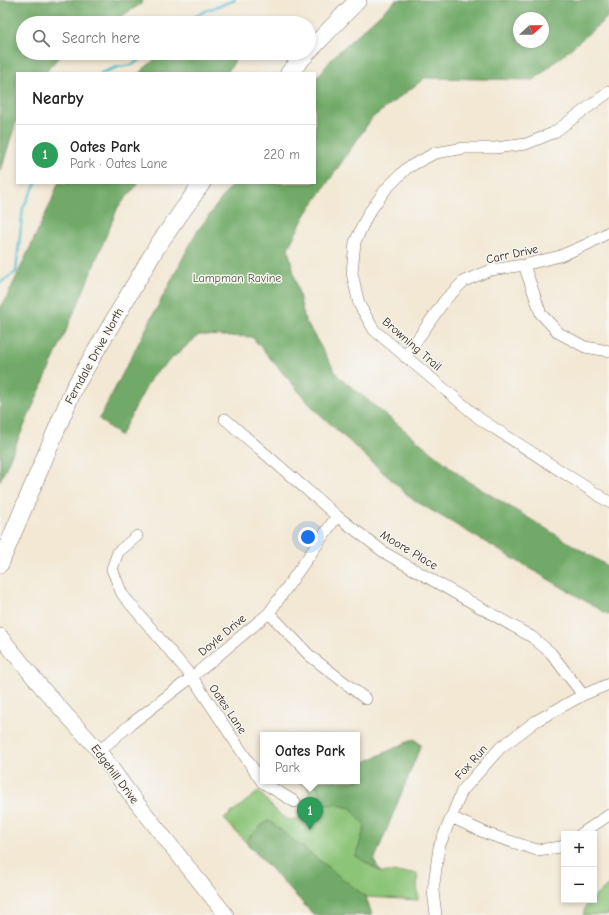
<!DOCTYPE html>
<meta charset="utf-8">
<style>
:root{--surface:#fff;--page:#f6f6f6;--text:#222;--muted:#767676;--line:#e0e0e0;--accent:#c8321e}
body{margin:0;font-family:"Comic Neue",sans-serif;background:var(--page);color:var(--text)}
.controls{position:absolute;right:12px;bottom:12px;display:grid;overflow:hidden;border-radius:0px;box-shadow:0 2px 6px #0003}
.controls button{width:36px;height:36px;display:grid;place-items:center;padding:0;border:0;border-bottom:1px solid var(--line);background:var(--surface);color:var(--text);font:20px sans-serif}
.compass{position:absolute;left:513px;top:12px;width:36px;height:36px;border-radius:50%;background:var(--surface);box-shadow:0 2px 6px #0003;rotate:69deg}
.you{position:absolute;left:308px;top:537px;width:14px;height:14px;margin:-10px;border:3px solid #fff;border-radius:50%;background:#1a73e8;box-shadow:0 0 0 6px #1a73e833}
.badge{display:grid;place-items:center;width:26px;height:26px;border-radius:50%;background:var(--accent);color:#fff;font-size:13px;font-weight:700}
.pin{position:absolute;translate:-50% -33px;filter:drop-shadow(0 1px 2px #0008)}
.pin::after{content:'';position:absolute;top:21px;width:14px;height:12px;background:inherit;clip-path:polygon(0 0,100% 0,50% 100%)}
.popup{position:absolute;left:260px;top:732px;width:100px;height:52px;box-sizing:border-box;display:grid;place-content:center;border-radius:0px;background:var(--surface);filter:drop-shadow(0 1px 3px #0005);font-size:13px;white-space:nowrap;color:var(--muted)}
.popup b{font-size:15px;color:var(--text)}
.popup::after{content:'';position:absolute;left:50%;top:100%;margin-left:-8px;border:8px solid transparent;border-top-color:var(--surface)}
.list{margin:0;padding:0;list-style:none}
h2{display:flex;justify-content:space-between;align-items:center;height:52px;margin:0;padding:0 16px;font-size:17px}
h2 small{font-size:13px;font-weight:400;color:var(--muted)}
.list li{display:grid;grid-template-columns:26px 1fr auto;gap:12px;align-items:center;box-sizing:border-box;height:60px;padding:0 16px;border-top:1px solid var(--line)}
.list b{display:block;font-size:15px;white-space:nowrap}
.list p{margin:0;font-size:13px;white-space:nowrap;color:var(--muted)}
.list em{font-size:13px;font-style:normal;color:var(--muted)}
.icon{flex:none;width:22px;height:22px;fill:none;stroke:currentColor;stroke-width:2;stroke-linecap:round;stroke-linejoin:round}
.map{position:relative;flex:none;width:609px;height:915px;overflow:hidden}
.search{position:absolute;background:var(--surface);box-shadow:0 2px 6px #0003;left:16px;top:16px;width:300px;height:44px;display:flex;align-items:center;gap:10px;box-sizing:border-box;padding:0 14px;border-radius:22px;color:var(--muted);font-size:15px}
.panel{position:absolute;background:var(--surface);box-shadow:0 2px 6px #0003;left:16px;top:72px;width:300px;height:112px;border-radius:0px}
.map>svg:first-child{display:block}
.green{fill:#8cc478;stroke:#64774b}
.forest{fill:#71aa68;stroke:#566a43;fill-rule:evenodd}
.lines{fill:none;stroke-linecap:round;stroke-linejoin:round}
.stream{stroke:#54bdd1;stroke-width:2.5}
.street-casing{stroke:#7b6c5e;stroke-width:12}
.secondary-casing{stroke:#7b6c5e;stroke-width:16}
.primary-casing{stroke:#7b6c5e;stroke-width:18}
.street{stroke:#fff;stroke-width:11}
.secondary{stroke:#fff;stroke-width:15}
.primary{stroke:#fff;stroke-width:17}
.labels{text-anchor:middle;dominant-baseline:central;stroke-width:3;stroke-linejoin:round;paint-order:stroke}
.street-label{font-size:12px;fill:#3b2a1e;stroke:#f6f6f2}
.park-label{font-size:12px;fill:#535839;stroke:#f6f6f2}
</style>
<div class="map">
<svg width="609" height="915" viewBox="0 0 609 915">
<rect width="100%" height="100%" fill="#f6f6f2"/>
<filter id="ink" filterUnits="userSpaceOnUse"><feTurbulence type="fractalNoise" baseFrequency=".025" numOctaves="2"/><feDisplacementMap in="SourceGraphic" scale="8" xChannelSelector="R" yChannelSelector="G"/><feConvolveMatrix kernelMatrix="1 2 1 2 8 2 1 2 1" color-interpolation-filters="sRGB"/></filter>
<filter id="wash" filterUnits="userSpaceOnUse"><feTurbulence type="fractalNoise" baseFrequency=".012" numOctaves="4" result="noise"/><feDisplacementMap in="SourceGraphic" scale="16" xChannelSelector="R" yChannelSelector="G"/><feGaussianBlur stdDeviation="0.9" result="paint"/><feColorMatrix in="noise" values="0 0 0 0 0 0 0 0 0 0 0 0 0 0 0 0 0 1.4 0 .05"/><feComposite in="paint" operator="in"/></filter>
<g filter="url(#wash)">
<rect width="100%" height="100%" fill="#f3e8d4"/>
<path class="green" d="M414 739 421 745 373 861 382 873 386 872 417 873 418 900 366 897 372 915H314L224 819 259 791C265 798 278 816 287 819 294 821 302 816 309 812L312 800 307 786 297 781H357V766Z
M609 885V915H583C585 909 586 900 594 900V897Z"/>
<path class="forest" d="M0 0H143L141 4 110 23H23V53H62L45 73H17V118L0 174Z
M396 0H609V16L534 80 425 78 372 118 306 214 288 248 305 320 338 376 466 480 609 567V615L412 499 313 408 252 337 199 335 152 376 120 436 99 419 196 233 233 183H315V80L335 55ZM519 18H543V42H519Z
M162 53H232L236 59 227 73H139Z
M58 183H139L118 207 80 299 0 481V306L6 299 52 200Z
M414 739 421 745 374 861 382 873 356 856 365 826 351 808 336 805H324L315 781H357V766Z
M268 820 366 897 372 915H314L245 841Z"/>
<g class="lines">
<path class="stream" d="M211 9 235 0
M183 23 211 8
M101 73 118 67 132 65 143 57 144 53
M0 283 16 272 23 208 36 183"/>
</g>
</g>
<g filter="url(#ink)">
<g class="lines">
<defs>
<path id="street" d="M609 92 553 133 526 144 495 148H465L435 153 407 168 386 189 368 214 355 242 352 273 359 304 374 330 480 419 609 502
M524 265 541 314 559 333 585 347 609 351
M405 357 445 300 464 281 491 270 524 265 560 256 588 244 609 232
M225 419 337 516 385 553 532 637 551 653 583 695
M137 536 118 552 112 569 122 594 192 677 262 782 295 802
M269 613 310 656 366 699
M99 751 131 724 192 677 269 613 337 516
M451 817 488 834 537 850 561 847 564 845
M581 834 609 815
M436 915 433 891 439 847 462 791 500 748 536 721 583 695 609 684"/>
<path id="secondary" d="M0 636 43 689 99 751 133 798 226 915"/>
<path id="primary" d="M309 51 358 0
M289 73 307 53
M0 564 74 388 158 245 202 183"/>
</defs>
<use href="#street" class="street-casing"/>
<use href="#secondary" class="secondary-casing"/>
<use href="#primary" class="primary-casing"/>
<use href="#street" class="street"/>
<use href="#secondary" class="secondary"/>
<use href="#primary" class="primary"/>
</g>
</g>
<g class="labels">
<g class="street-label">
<text transform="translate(512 254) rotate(-12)">Carr Drive</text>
<text transform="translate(412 344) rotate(41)">Browning Trail</text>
<text transform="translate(94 356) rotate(-61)">Ferndale Drive North</text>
<text transform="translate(409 550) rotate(31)">Moore Place</text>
<text transform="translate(222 635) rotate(-40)">Doyle Drive</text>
<text transform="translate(228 709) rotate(56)">Oates Lane</text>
<text transform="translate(471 762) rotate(-48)">Fox Run</text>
<text transform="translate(115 774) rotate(53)">Edgehill Drive</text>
</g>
<g class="park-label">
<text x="237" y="278">Lampman Ravine</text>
</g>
</g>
</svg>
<div class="controls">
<button>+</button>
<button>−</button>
</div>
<svg class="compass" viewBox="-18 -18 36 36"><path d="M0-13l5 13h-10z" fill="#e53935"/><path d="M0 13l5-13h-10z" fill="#767676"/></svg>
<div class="you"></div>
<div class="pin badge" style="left:310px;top:830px;background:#2e9e5b">1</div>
<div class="popup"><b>Oates Park</b>Park</div>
<div class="search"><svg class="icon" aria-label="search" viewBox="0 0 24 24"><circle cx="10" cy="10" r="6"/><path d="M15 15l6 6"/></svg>Search here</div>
<section class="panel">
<h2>Nearby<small></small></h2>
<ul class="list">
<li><span class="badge" style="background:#2e9e5b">1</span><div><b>Oates Park</b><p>Park · Oates Lane</p></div><em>220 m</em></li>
</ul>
</section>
</div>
